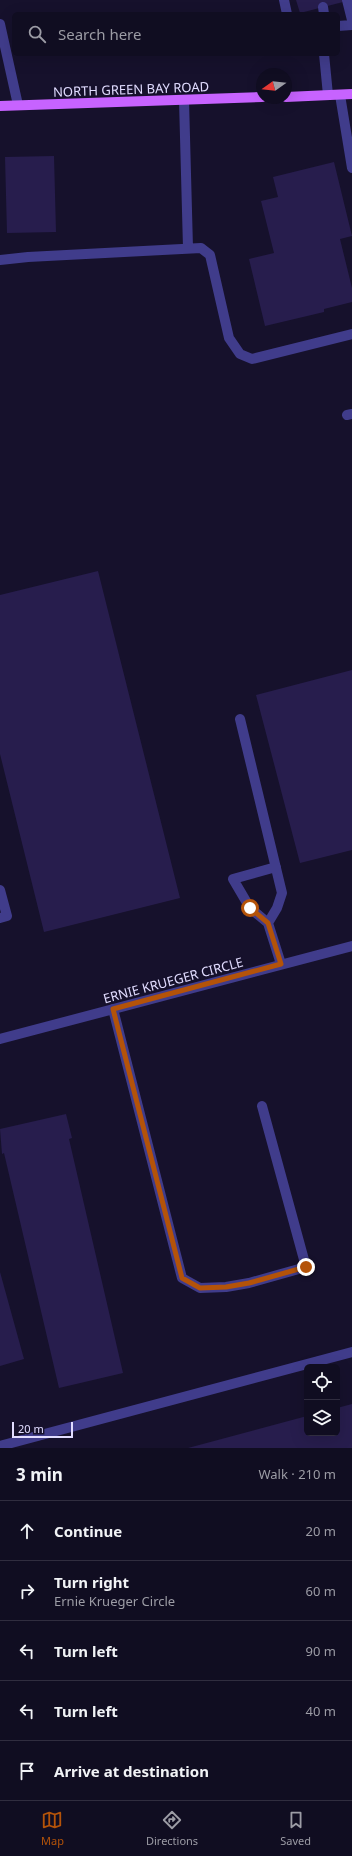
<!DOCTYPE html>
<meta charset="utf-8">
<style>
:root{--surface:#100d21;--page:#1e1b2e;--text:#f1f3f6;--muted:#9c9ca5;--line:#302d3f;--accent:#b45309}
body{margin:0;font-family:"Noto Sans",sans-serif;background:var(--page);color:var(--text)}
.controls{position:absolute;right:12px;bottom:12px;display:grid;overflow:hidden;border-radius:6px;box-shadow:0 4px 16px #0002}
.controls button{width:36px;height:36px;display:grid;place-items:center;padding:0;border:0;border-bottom:1px solid var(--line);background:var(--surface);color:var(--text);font:20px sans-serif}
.compass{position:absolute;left:256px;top:68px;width:36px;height:36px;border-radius:50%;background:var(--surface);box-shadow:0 4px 16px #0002;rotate:255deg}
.scale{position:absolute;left:12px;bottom:10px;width:61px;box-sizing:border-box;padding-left:4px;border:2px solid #e1dcff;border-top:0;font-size:11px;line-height:14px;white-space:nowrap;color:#e1dcff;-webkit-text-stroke:3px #16112c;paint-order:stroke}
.stop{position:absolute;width:12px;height:12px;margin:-9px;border:3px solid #b45309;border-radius:50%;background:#fff}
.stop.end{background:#b45309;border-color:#fff;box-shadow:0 1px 4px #0008}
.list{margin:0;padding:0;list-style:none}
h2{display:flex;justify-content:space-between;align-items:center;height:52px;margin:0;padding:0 16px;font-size:17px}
h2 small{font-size:13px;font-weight:400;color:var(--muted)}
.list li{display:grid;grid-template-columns:26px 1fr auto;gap:12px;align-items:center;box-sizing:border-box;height:60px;padding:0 16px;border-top:1px solid var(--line)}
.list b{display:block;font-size:15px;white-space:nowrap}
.list p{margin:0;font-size:13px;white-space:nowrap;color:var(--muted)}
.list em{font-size:13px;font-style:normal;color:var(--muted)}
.icon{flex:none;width:22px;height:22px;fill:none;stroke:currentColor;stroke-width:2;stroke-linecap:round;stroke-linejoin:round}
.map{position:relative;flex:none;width:352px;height:1448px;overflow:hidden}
.search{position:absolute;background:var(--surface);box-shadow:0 4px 16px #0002;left:12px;right:12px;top:12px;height:44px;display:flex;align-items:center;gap:10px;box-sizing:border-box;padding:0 14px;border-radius:6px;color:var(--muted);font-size:15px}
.sheet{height:352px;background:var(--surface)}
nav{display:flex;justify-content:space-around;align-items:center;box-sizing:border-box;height:56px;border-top:1px solid var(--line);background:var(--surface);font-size:11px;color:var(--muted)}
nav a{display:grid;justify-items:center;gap:2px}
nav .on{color:var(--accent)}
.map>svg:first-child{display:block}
.building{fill:#271d4d}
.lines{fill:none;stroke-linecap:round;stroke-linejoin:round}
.service{stroke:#403c8b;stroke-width:10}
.minor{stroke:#403c8b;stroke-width:10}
.primary{stroke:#c763ff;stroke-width:10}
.route{stroke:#b45309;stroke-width:5}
.labels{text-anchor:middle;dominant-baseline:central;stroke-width:3;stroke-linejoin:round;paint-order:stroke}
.street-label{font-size:13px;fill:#e1dcff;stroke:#16112c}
</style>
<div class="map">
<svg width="352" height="1448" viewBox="0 0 352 1448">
<rect width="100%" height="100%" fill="#16112c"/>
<path class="building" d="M296 0H347V1L300 13Z
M54 156 56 232 7 233 5 157Z
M334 162 352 236 340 239 352 288V302L324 309V312L265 326 249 259 274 253 261 201 278 197 273 177Z
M98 571 180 898 44 932 0 754V595Z
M352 670V850L300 863 256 695Z
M66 1114 72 1138 69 1139 123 1373 59 1388 4 1153 2 1154 0 1129Z
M0 1272 24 1359 0 1366Z
M352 1404V1448H188L307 1416V1433H337V1408Z"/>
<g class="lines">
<path class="service" d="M284 0 287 14
M347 0 352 20
M323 7 324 14
M0 24 18 105
M338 26 352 25
M324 54 328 95
M340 95 352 168
M184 100 188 248
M0 260 28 257 201 248 210 255 229 338 240 354 252 359 352 334
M347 415 352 414
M240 719 282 893 277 908 268 923
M276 867 233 879 250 908 268 923 281 964
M0 890 7 916 0 918
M113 1009 182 1278 200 1288 226 1287 249 1283 306 1267 262 1106
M0 1446 352 1352"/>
<path class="minor" d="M0 1039 352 946"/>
<path class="primary" d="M286 97 352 94
M0 106 262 97"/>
</g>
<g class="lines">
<path class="route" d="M250 908 268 923 281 964 113 1009 182 1278 200 1288 226 1287 249 1283 306 1267"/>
</g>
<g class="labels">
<g class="street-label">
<text transform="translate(131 89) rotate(-2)">NORTH GREEN BAY ROAD</text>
<text transform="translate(173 980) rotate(-15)">ERNIE KRUEGER CIRCLE</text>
</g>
</g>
</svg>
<div class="controls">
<button><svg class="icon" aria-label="locate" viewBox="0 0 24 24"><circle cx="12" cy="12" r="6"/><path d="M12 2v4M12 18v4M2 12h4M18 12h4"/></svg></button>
<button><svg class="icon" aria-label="layers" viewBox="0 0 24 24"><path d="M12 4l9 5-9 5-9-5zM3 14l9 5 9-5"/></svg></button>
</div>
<svg class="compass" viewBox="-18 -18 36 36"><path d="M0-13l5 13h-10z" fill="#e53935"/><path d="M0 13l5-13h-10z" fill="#9c9ca5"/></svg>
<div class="scale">20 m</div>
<div class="stop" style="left:250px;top:908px"></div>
<div class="stop end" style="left:306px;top:1267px"></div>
<div class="search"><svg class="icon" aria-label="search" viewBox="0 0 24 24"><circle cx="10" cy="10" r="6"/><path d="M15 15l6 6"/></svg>Search here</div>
</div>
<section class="sheet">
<h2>3 min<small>Walk · 210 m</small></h2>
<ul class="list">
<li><svg class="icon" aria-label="ahead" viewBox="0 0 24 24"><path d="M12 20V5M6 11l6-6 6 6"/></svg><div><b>Continue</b></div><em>20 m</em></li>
<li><svg class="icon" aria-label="right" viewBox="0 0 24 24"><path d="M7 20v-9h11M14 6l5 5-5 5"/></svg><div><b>Turn right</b><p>Ernie Krueger Circle</p></div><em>60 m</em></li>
<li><svg class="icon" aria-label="left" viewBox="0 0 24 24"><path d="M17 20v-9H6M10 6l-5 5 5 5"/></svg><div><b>Turn left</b></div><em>90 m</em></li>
<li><svg class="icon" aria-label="left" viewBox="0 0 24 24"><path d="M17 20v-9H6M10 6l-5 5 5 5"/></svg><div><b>Turn left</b></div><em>40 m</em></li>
<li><svg class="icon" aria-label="arrive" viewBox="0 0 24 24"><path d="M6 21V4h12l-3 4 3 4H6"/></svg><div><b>Arrive at destination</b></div></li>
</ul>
</section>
<nav>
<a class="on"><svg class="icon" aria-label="map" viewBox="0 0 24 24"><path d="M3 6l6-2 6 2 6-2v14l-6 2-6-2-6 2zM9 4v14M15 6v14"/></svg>Map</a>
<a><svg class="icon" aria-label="directions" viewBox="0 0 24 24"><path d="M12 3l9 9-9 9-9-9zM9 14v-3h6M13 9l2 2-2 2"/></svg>Directions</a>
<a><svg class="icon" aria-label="saved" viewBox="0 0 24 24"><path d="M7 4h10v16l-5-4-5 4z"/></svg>Saved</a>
</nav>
